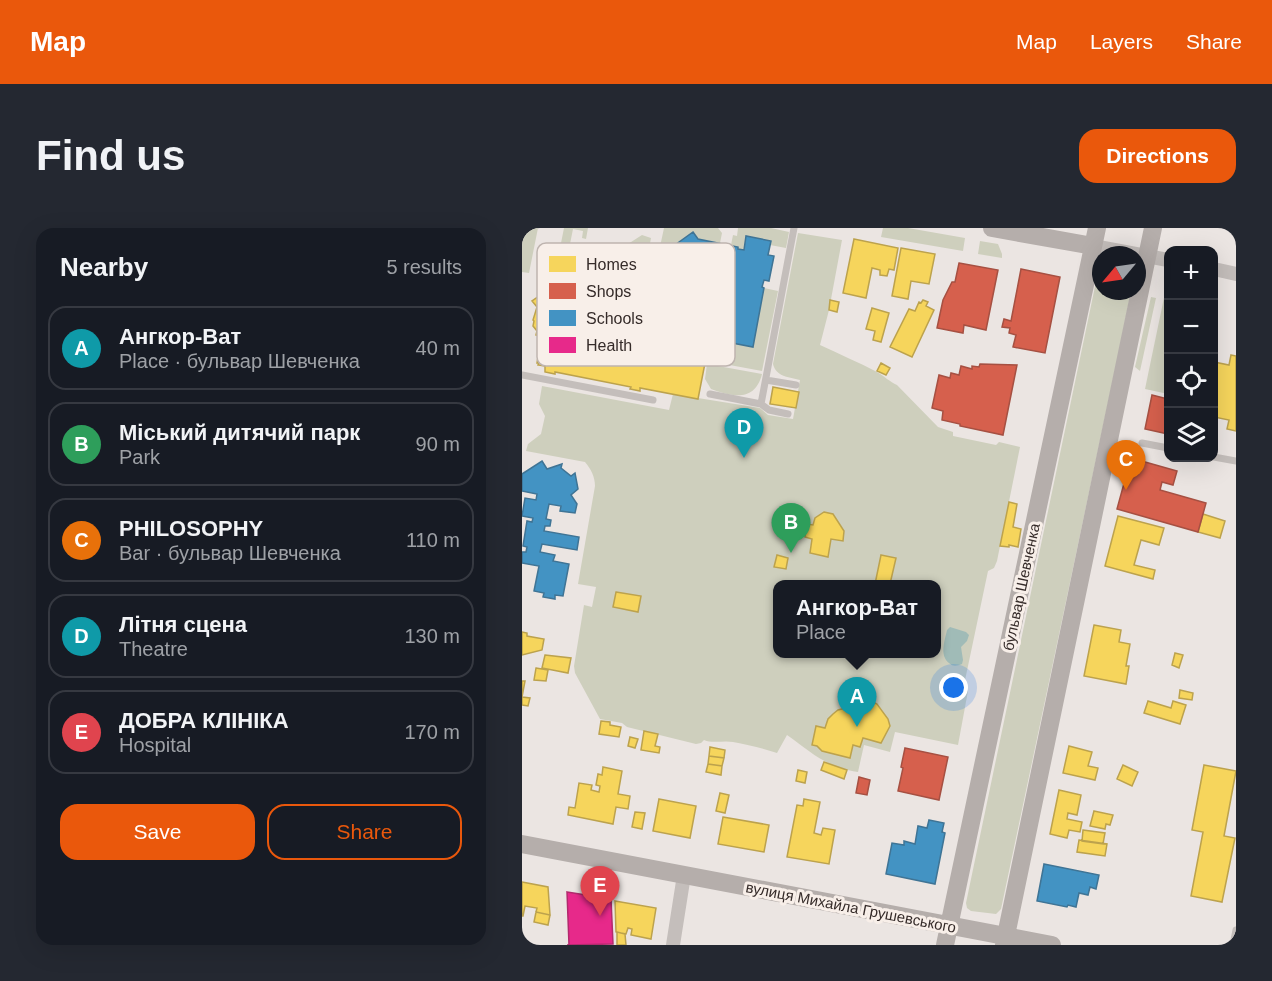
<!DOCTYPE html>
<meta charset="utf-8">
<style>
:root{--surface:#171b24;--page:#242831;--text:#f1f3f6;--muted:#9ea1a6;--line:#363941;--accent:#ea580c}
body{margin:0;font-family:Helvetica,sans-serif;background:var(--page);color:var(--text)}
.controls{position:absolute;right:18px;top:18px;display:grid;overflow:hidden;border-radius:12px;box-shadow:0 6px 24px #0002}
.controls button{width:54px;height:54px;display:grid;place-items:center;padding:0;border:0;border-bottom:2px solid var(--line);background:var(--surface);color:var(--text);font:30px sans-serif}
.compass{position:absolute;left:570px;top:18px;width:54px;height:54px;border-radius:50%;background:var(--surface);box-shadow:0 6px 24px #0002;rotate:241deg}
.you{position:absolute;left:432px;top:460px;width:21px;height:21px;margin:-15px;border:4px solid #fff;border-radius:50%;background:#1a73e8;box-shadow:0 0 0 9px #1a73e833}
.badge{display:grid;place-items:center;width:39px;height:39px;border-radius:50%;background:var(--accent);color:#fff;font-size:20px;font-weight:700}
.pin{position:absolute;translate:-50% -50px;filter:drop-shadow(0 2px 3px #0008)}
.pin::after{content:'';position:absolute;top:32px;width:21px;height:18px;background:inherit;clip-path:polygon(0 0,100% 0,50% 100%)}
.popup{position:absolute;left:251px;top:352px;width:168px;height:78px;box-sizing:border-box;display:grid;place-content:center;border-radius:12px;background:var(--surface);filter:drop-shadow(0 2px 4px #0005);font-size:20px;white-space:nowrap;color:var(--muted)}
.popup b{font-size:22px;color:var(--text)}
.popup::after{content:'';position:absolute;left:50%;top:100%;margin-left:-12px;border:12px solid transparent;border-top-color:var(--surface)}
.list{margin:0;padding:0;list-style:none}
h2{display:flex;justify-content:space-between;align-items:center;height:78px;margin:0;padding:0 24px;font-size:26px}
h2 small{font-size:20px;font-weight:400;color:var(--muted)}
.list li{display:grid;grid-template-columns:39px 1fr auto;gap:18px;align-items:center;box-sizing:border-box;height:84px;margin:0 12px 12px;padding:0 12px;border:2px solid var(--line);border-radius:18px}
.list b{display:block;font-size:22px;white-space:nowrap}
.list p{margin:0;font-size:20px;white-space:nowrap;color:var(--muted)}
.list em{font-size:20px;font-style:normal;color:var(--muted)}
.actions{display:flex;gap:12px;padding:18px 24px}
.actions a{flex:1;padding:14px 0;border:2px solid var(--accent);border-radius:18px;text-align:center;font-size:21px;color:var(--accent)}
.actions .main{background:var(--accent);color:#fff}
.icon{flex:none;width:33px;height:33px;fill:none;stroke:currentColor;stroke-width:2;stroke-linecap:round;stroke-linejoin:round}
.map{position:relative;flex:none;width:714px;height:717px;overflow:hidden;border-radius:18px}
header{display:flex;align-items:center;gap:36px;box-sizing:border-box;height:84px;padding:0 30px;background:var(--accent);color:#fff}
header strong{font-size:28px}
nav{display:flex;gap:33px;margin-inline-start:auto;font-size:21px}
.intro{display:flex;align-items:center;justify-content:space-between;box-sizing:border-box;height:144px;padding:0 36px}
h1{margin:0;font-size:42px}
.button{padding:15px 27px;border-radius:18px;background:var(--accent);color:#fff;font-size:21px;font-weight:700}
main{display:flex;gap:36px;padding:0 36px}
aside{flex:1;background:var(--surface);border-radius:18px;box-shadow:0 6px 24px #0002}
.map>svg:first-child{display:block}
.green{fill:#cecfbd;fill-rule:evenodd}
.water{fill:#a0bbb7}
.homes{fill:#f6d55c;stroke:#bca24d;stroke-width:1.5}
.shops{fill:#d6604d;stroke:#a65042;stroke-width:1.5}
.schools{fill:#4393c3;stroke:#3f7495;stroke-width:1.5}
.health{fill:#e7298a;stroke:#b22a6d;stroke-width:1.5}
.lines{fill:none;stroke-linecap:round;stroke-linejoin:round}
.lane{stroke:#c4bebb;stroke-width:7}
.street{stroke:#c4bebb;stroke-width:14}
.secondary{stroke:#b5aeab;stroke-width:18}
.labels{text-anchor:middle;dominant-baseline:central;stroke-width:6;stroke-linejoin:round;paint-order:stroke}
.street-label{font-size:15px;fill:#352b29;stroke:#f8efe9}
.key{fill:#f8efe9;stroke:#beb4af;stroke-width:1.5}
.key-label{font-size:16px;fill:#352b29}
</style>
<header>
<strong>Map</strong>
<nav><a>Map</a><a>Layers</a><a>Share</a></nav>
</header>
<div class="intro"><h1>Find us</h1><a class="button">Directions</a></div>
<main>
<aside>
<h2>Nearby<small>5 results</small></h2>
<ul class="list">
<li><span class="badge" style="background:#0f9aa8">A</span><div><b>Ангкор-Ват</b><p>Place · бульвар Шевченка</p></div><em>40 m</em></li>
<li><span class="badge" style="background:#2e9e5b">B</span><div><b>Міський дитячий парк</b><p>Park</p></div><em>90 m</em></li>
<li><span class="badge" style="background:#e8710a">C</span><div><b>PHILOSOPHY</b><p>Bar · бульвар Шевченка</p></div><em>110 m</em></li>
<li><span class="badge" style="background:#0f9aa8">D</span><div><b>Літня сцена</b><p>Theatre</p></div><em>130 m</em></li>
<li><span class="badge" style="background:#e0444e">E</span><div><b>ДОБРА КЛІНІКА</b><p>Hospital</p></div><em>170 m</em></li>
</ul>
<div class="actions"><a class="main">Save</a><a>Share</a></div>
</aside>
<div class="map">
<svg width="714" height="717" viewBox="0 0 714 717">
<rect width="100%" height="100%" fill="#ebe5e2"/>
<path class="green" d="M2 0H16L7 45 0 44V10Z
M42 0H66L64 11 60 10 61 3 51 1 46 26 37 25Z
M142 0H196L200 5 198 15 176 11 171 5 153 17 155 21 152 36 140 34 136 28Z
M216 0H249L267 4 264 20 248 17V13L225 8 222 22 216 21V19L209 17 211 7 215 8Z
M361 0H386L443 10 441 23 359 9Z
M276 5 320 12 307 82 298 117C317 126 336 134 355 144 362 148 368 154 375 157L416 199 431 204V208L474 217 477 214 498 219 475 333 472 340 466 343 442 457 445 460 446 463 436 517 373 504 368 524 342 517 336 544C304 539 290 525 265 507L255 525C241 520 226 517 211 514 201 512 191 516 182 512L179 515 174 516 105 499 100 495 78 491 53 445 52 438 62 377 70 379 74 359 56 356 73 258C73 249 69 241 63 234L4 223 6 216 19 206 23 188 17 176 20 158 147 182 151 166 238 180 246 187 271 191 278 152C267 149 254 149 251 136ZM256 356H415V426H256Z
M120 7 129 10 120 60 96 54 98 43 105 44 108 41 105 37 92 33 95 23Z
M458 13 476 16 480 26V30L456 26Z
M139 41 154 44 150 67 135 64Z
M579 42V63H609L599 113 479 681 474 686 449 683 445 680 444 675 575 49Z
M242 60 256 63 240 143 186 133 190 111Z
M644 60 646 61V166L623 161Z
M629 69 634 70 618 143 613 139Z
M185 136 240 146C233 174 211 169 189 161L183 151Z"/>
<path class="water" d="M428 399 444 404 447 407 445 413 439 419 441 432 440 436C435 438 431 439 427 435 417 427 423 412 425 402Z"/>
<path class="homes" d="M332 11 376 20 372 42 367 41 365 48 358 47V42L350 40 344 70 321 65Z
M379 20 413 26 407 56 389 53 386 71 370 68Z
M27 48 50 53 49 57 55 59 60 66 66 67 65 73 127 85 126 90 131 91 128 106 132 107 137 113 134 126 183 135 176 171 118 160V163L108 161 109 159 33 144V146L23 144V138L16 137 17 135H15L19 111H21V109L14 107 15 103 11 98 12 93 11 92 15 79 10 73 17 68 18 64 23 65Z
M308 72 317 74 315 84 307 82Z
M401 72 406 74 404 78 412 82 390 129 368 119 387 81 393 83 397 74 399 75Z
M350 80 367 85 359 114 351 112 353 103 344 101Z
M709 127 714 128V203L705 201 707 192 692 189V134L707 137Z
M359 135 368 140 364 147 355 143Z
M251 159 277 164 274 180 248 176Z
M487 274 495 276 491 299 499 301 496 319 487 317V319L478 318Z
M302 284 311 286 322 303 321 313 309 311 306 329 288 325 290 311 283 309 285 296 291 297 293 290Z
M681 286 703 293 698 310 676 304Z
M596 288 642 300 637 317 619 312 612 337 633 342 631 351 583 338Z
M255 327 266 330 264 341 252 339Z
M359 327 374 330 368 356H353Z
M94 364 119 368 116 384 91 379Z
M572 397 599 402 597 414 608 416 604 438H607L604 456 562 448Z
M0 404 5 405V408L22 411 20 422 0 427Z
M653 425 661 427 657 440 650 437Z
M23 427 49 430 46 445 20 440Z
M14 440 26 442 24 453 12 452Z
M0 453H3L0 469 8 470 6 478 0 477Z
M658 462 671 465 670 472 657 470Z
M339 468 355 476 366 491 368 498 359 515 341 510 338 519 331 517 328 530 300 523 295 518 290 517 294 498 303 500 306 491 311 486 316 482 328 479V474H335Z
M626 473 649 480 651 473 664 477 658 496 622 485Z
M79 493 88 494V497L99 499 97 509 77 506Z
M122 503 136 506 133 518 138 519 137 525 119 522Z
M108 509 116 511 113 520 106 518Z
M547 518 570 524 566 538 576 540 573 552 541 545Z
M188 519 203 522 202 530 187 528Z
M187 528 202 530 200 538 186 536Z
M302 534 325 542 322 551 299 542Z
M186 536 200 538 199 547 184 544Z
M601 537 616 544 610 558 595 551Z
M682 537 714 543 702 608 713 610 700 674 669 668 681 604 670 602Z
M81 539 100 543 96 566 108 568 106 581 94 579 91 596 46 587 47 579 53 580 57 555 70 557 69 562 77 564 78 558 74 557 76 546 80 547Z
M276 542 285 544 283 555 274 553Z
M537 562 559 567 555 587 546 585 545 591 560 594 558 604 547 602 545 610 528 606Z
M198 565 207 567 203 585 194 583Z
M137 571 174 578 168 610 131 603Z
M282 571 298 574 292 605 299 607 301 600 313 602 307 636 265 629 275 577 281 578Z
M572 583 591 587 588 597 584 596 583 601 568 598Z
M113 584 123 585 120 601 110 599Z
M201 589 247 597 242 624 196 616Z
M561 602 583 605 581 616 560 613Z
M557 612 585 616 583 628 555 624Z
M0 654 26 659 28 687 14 684 15 680 3 678 1 688H0Z
M93 673 134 680 129 711 109 707 110 701 106 700 104 706 94 704Z
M14 684 28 687 26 697 12 694Z
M95 704 103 706 104 717H95Z"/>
<path class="shops" d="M437 35 476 42 464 102 442 97 441 105 415 100 421 72 430 54H433Z
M499 41 538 49 523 125 491 119 494 107 487 105 488 100 480 99 482 91 489 93Z
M458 136 495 137 481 207 438 198V196L420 192 421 183 410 180 417 147 428 150 429 145 437 147 439 138 450 141V138L457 139Z
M630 167 646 171V206L623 201Z
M609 230 655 243 651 257 640 254 638 262 684 275 676 304 595 281Z
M383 520 426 529 417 572 376 563 381 540 379 539Z
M337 549 348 552 345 567 334 565Z"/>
<path class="schools" d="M171 4 176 11 216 19V21L222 22 224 8 249 13 246 27 252 28 247 53 242 52 240 59 242 60 231 119 143 102 154 44 155 42 156 43 157 36 152 35 153 29 150 24 155 21 153 17Z
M20 233 25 241 40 236 39 240 49 248 53 245 56 261 49 267 55 276 53 285 38 283 39 278 27 276 24 291 29 292 28 298H23L22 303 57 309 55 322 20 316 18 324 33 327 31 333 47 336 41 368 33 367V371L21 369 22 365 12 363 17 338 0 335V324H4L5 319 1 318 5 293 10 294 11 290 0 288 3 270 14 272 15 266 0 263V246Z
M407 592 422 595 420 604 423 605 413 656 364 646 370 615 382 617V613L393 616 396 598 405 600Z
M522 636 577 647 574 661 568 659 566 667 557 665 554 679 546 677 545 679 515 673Z"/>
<path class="health" d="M45 664 89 671 91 716 45 717H47Z"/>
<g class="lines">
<path class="lane" d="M0 147 131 172
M244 152 274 157
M188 166 239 176 272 0
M239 176 247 182 266 186
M620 215 646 220
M692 229 714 233
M711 717 714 702"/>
<path class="street" d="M571 18 646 32
M692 41 714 46
M151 717 162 647"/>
<path class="secondary" d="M470 0 571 18
M0 616 530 717
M423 717 575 0
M482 717 631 0"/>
</g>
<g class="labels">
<g class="street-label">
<text transform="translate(499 359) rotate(-78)">бульвар Шевченка</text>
<text transform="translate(329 679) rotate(11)">вулиця Михайла Грушевського</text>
</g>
</g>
<rect x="15" y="15" width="198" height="123" rx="9" class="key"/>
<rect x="27" y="28" width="27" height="16" fill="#f6d55c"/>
<rect x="27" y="55" width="27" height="16" fill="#d6604d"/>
<rect x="27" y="82" width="27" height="16" fill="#4393c3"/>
<rect x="27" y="109" width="27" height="16" fill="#e7298a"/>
<g class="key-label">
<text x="64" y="42">Homes</text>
<text x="64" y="69">Shops</text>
<text x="64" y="96">Schools</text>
<text x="64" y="123">Health</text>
</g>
</svg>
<div class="controls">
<button>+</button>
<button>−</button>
<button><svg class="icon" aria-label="locate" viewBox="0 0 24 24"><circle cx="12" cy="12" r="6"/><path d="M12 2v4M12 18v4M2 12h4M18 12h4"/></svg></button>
<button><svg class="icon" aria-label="layers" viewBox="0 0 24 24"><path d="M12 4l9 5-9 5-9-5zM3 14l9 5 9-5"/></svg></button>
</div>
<svg class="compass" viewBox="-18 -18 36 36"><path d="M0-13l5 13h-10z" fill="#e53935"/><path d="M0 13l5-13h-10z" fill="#9ea1a6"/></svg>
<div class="you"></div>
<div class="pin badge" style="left:335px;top:499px;background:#0f9aa8">A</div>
<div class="popup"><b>Ангкор-Ват</b>Place</div>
<div class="pin badge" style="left:269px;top:325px;background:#2e9e5b">B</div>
<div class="pin badge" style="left:604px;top:262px;background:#e8710a">C</div>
<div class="pin badge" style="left:222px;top:230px;background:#0f9aa8">D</div>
<div class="pin badge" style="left:78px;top:688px;background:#e0444e">E</div>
</div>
</main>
